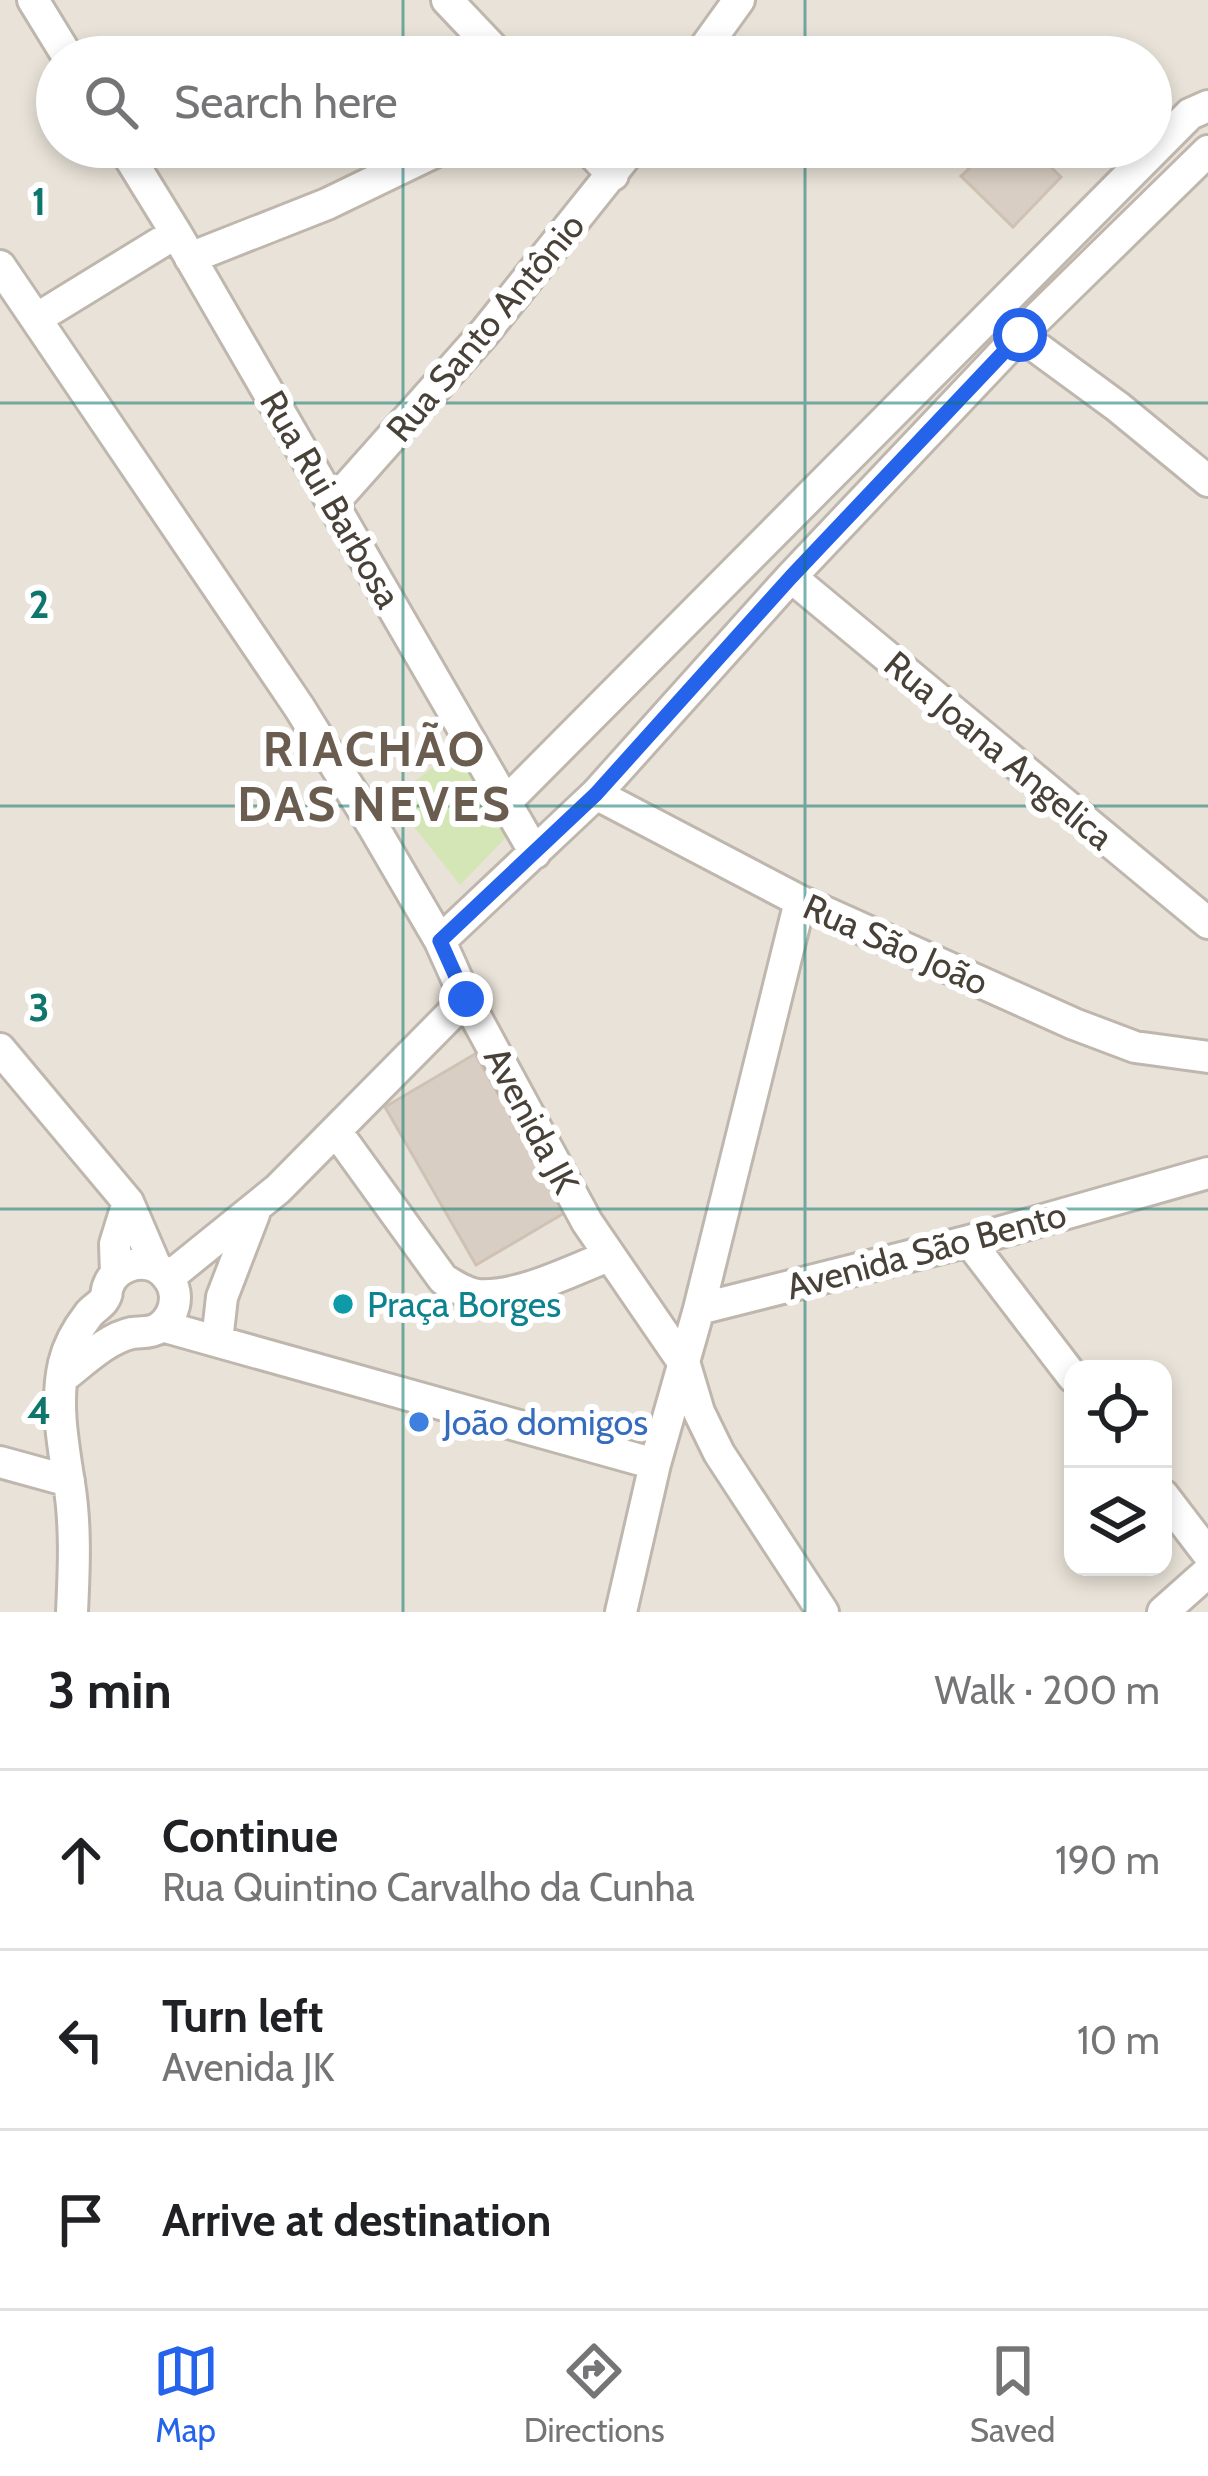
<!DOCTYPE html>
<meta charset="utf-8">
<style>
:root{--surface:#fff;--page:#f2f2f2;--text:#202124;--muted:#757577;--line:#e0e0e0;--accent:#2563eb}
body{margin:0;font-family:Cabin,sans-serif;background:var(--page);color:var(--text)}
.controls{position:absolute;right:36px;bottom:36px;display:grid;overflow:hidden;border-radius:24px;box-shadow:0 6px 18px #0003}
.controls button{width:108px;height:108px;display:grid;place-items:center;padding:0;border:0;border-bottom:3px solid var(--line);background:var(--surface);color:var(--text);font:60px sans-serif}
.stop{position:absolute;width:36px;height:36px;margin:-27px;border:9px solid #2563eb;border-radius:50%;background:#fff}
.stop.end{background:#2563eb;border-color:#fff;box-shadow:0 3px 12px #0008}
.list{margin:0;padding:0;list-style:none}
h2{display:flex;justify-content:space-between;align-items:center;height:156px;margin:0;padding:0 48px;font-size:51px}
h2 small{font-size:39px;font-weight:400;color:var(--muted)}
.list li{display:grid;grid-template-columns:78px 1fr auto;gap:36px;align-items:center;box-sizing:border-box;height:180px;padding:0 48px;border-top:3px solid var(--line)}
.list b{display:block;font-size:45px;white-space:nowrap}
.list p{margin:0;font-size:39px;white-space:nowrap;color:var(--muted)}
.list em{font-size:39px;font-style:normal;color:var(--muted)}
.icon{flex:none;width:66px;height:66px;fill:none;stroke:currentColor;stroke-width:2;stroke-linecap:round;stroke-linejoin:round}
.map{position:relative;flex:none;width:1208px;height:1612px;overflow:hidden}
.search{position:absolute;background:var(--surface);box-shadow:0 6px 18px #0003;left:36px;right:36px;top:36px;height:132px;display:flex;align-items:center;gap:30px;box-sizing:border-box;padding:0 42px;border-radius:66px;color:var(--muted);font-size:45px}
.sheet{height:696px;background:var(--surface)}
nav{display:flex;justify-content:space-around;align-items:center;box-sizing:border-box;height:168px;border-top:3px solid var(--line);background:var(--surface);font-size:33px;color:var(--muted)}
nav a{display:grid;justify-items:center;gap:6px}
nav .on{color:var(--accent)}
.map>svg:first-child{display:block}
.residential{fill:#e8e2d8;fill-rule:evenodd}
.green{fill:#d4e6b5}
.building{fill:#d8cec3;stroke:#d0c2b3;stroke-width:3}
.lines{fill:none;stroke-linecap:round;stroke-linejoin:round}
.minor-casing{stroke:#bfb7ad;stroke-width:36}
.minor{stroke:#fff;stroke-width:30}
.route{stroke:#2563eb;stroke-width:15}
.grid{fill:none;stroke:#0f766e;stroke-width:3;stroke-opacity:0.55}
.culture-dot{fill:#0f9aa8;stroke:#fff;stroke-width:4.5}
.shop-dot{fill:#3f7fe0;stroke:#fff;stroke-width:4.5}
.labels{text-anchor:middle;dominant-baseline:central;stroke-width:12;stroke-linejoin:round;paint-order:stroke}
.street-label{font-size:36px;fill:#484138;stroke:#fff}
.culture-label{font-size:36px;fill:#0d838f;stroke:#fff;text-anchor:start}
.shop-label{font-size:36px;fill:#366cbe;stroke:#fff;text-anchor:start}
.district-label{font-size:48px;font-weight:bold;letter-spacing:3px;fill:#6a5d50;stroke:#fff}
.grid-label{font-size:39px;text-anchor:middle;font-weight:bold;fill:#0f766e;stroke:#fff;stroke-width:12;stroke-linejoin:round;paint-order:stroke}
</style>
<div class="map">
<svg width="1208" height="1612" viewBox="0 0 1208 1612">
<rect width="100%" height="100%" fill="#f4f0ea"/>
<path class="residential" d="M0 0H1208V1612H0ZM57 57H1151V147H57ZM1073 1369H1163V1567H1073Z"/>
<path class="green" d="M459 747 514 829 460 885 392 799Z"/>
<path class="building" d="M946 147H1030L1061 177 1013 227 961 176 969 169Z
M475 1054 566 1212 476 1265 385 1107Z"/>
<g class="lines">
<defs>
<path id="minor" d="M33 0 68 57
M447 0 501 57
M698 57 739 0
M123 147 176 233 535 853
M586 147 613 175
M190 258 327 204 445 147
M0 266 299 707 373 826 440 941 466 999 587 1222 685 1365 699 1412 719 1453 823 1612
M36 319 176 233
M1020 335 1118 407 1208 481
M333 503 485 332 633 147
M791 577 1208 923
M596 794 800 901 1074 1024 1135 1047 1208 1057
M506 802 1190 114 1208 106
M440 941 596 794 791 577 1020 335 1208 151
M0 1049 128 1202 156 1267
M336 1131 443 1279C454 1286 465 1293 478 1295 519 1298 572 1270 609 1256
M969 1241 1073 1377
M116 1274 115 1244 128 1202
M168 1278 278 1189 466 999
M699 1309 800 901
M162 1326 655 1464
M217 1341 222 1297 254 1214
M62 1378C82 1363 107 1338 132 1333 142 1331 149 1334 159 1328 169 1321 175 1309 175 1297 175 1285 166 1272 156 1267 139 1259 116 1267 109 1284 104 1295 110 1291 103 1301 99 1306 93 1309 89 1314 78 1328 68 1346 64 1363 55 1402 63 1444 69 1483 76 1525 74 1570 72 1612
M0 1462 69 1481
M1163 1495 1208 1554
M621 1612 655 1464 699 1309 969 1241 1208 1173
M1163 1612 1208 1572"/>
</defs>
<use href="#minor" class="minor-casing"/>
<use href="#minor" class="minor"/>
</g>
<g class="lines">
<path class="route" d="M466 999 440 941 596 794 791 577 1020 335"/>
</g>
<path class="grid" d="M403 0V57M805 0V57M403 147V1612M805 147V1612M0 403H1208M0 806H1208M0 1209H1208"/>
<circle class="culture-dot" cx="343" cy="1304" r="12"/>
<circle class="shop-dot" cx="419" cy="1422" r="12"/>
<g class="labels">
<g class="street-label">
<text transform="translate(485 327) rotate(-50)">Rua Santo Antônio</text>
<text transform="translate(331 499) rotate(60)">Rua Rui Barbosa</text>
<text transform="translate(999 750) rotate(40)">Rua Joana Angelica</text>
<text transform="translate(896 944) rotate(24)">Rua São João</text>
<text transform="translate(532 1120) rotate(62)">Avenida JK</text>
<text transform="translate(926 1250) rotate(-15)">Avenida São Bento</text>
</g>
<g class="culture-label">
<text x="367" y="1304">Praça Borges</text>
</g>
<g class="shop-label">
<text x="443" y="1422">João domigos</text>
</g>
<g class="district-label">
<text x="375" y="749">RIACHÃO<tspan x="375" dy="55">DAS NEVES</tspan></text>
</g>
</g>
<g class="grid-label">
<text x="39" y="215">1</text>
<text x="39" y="618">2</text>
<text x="39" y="1021">3</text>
<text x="39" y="1424">4</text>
</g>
</svg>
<div class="controls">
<button><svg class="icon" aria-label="locate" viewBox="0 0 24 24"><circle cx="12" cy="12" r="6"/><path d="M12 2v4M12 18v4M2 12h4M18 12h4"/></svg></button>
<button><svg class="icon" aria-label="layers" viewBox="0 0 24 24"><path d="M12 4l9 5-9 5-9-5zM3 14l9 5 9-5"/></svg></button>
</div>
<div class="stop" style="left:1020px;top:335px"></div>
<div class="stop end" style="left:466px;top:999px"></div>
<div class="search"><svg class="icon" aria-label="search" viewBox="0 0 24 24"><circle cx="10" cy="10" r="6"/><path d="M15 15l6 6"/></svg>Search here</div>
</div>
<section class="sheet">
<h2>3 min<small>Walk · 200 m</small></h2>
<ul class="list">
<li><svg class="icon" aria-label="ahead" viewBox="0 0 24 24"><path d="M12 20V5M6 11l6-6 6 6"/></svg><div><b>Continue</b><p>Rua Quintino Carvalho da Cunha</p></div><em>190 m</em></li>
<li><svg class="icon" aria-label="left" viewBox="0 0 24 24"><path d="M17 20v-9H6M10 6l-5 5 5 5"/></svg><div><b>Turn left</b><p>Avenida JK</p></div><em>10 m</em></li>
<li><svg class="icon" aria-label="arrive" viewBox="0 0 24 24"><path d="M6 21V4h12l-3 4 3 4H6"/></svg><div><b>Arrive at destination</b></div></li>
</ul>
</section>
<nav>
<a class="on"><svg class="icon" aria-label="map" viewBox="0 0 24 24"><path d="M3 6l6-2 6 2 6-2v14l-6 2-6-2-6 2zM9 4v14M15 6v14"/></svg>Map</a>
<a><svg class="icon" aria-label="directions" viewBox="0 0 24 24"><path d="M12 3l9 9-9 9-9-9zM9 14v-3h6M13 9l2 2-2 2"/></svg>Directions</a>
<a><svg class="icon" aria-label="saved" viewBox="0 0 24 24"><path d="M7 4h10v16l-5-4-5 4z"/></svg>Saved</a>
</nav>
